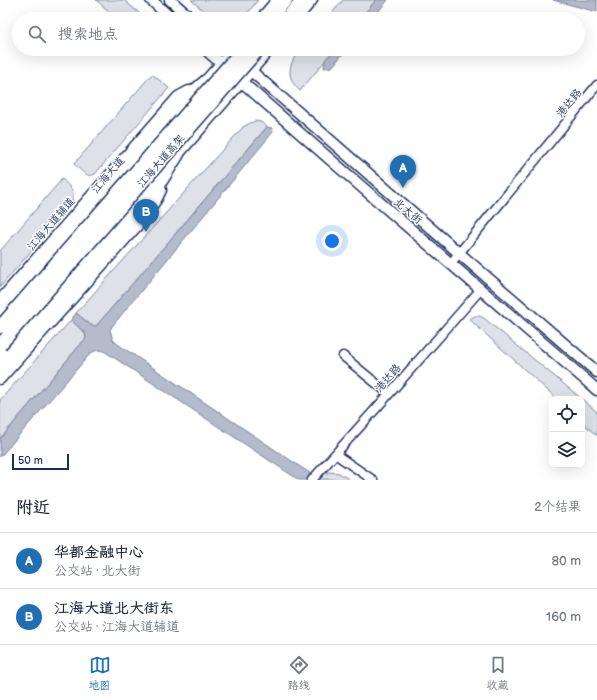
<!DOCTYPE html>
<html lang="zh">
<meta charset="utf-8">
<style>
:root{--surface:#fff;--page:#f2f2f3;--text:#1f2937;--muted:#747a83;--line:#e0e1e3;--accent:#1f6fb2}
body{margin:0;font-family:"Balsamiq Sans","LXGW WenKai TC",sans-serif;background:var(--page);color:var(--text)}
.controls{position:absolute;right:12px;bottom:12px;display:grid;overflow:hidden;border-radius:8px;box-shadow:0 4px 16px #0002}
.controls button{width:36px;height:36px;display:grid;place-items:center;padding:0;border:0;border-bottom:1px solid var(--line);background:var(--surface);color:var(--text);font:20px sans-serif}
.scale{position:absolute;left:12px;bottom:10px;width:57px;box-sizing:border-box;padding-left:4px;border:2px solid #1b2f5e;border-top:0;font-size:11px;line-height:14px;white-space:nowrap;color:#1b2f5e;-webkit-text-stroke:3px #fff;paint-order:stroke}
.you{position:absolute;left:332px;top:241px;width:14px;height:14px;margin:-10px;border:3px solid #fff;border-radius:50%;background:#1a73e8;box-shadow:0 0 0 6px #1a73e833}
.badge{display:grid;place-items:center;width:26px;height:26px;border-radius:50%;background:var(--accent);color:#fff;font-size:13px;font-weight:700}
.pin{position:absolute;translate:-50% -33px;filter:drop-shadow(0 1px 2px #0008)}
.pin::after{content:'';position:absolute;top:21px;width:14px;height:12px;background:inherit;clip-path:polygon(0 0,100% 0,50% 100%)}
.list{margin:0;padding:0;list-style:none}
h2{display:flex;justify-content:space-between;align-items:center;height:52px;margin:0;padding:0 16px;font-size:17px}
h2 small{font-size:13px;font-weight:400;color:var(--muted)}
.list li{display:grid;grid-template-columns:26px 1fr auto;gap:12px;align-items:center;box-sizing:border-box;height:56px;padding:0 16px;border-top:1px solid var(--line)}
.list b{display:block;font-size:15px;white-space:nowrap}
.list p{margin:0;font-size:13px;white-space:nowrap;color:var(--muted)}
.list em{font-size:13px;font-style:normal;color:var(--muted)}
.icon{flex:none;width:22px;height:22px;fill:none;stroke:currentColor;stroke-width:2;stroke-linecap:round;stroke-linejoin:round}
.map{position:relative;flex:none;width:597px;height:480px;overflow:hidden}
.search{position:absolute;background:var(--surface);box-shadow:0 4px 16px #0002;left:12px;right:12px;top:12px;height:44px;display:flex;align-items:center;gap:10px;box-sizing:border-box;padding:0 14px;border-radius:22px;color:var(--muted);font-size:15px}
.sheet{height:164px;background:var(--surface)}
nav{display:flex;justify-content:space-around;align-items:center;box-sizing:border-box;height:56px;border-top:1px solid var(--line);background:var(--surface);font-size:11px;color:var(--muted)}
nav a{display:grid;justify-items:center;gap:2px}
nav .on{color:var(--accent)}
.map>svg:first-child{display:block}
.green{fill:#dee1e7;stroke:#7c88a2}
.water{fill:#b5bbca;stroke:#77839f}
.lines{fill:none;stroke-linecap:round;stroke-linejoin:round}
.minor-casing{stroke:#1b2f5e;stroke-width:11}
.major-casing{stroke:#1b2f5e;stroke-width:13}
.highway-casing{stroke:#1b2f5e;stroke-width:15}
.minor{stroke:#fff;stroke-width:8}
.major{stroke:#fff;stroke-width:10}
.highway{stroke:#fff;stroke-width:12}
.highway-bridge-casing{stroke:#1b2f5e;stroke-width:15;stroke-linecap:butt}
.highway-bridge{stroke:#fff;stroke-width:12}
.labels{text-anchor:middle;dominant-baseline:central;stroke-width:3;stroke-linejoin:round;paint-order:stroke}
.street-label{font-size:11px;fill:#1b2f5e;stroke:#fff}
</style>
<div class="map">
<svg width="597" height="480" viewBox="0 0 597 480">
<rect width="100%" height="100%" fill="#fff"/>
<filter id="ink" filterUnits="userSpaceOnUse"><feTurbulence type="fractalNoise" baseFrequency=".025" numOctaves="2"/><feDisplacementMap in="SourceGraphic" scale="8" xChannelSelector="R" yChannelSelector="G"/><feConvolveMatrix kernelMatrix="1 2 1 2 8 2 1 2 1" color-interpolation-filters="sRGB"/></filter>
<g filter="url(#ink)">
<path class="green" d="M96 0H124L146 19H118Z
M191 0H258L243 19H213Z
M343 0H376L360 19H327Z
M301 49H335L300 91C285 77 288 64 301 49Z
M152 74 169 88 95 174C87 179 81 170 74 164Z
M255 121 261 122 267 127 97 325 95 326 91 325 76 313 243 127 250 123Z
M62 179C74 190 77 194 68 209L0 287V251Z
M475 316H480L485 319 582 399H557L469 319Z
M71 320 85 333 86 338 0 439V400Z
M582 399 597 412V436L582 422Z
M329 472 339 473 350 480 319 479 325 474Z"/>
<path class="water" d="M376 0H388L372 19H360Z
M553 0H597V12Z
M335 49H347L332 67 324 68 325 60Z
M267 127 272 128 273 132 113 325 110 330 113 340 119 345 320 480H299L104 351C98 349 94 351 90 354L0 457V439L86 338 85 333 71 320 76 313 91 325 95 326 97 325Z"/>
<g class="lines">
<defs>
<path id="minor" d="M451 263 597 85
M343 356 389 394
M335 454 373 480
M312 480 389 394 481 289"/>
<path id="major" d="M151 0 172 19
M170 0 192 19
M261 19 277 0
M296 19 312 0
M205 49C334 165 466 276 597 390
M226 49 459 253 597 372
M201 86 225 59
M174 159 270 49
M2 298 178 97 189 91
M0 358 158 178
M0 379 137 226 156 200 161 190"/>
<path id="highway" d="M269 19 286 0
M286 19 302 0
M0 310 183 101 206 81
M0 367 151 197 178 154"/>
</defs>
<use href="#minor" class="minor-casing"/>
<use href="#major" class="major-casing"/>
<use href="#highway" class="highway-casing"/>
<use href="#minor" class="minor"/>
<use href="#major" class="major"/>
<use href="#highway" class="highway"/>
<defs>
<path id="highway-bridge" d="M0 327 243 49
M0 345 259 49"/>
</defs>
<use href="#highway-bridge" class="highway-bridge-casing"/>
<use href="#highway-bridge" class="highway-bridge"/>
</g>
</g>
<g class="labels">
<g class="street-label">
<text transform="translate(569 103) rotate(-51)">港达路</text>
<text transform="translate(161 161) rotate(-49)">江海大道高架</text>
<text transform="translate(108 175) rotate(-49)">江海大道</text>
<text transform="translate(408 211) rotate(40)">北大街</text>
<text transform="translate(51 224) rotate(-49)">江海大道辅道</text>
<text transform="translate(388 378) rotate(-49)">港达路</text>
</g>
</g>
</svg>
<div class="controls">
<button><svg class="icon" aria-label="locate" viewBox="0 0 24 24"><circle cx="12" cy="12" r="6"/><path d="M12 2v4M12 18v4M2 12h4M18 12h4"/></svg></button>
<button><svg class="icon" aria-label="layers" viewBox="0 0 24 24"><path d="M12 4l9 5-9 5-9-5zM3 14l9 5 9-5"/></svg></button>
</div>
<div class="scale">50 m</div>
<div class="you"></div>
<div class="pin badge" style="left:403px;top:188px">A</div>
<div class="pin badge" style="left:146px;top:232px">B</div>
<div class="search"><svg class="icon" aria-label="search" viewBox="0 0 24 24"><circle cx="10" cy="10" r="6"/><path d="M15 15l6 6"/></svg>搜索地点</div>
</div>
<section class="sheet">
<h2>附近<small>2个结果</small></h2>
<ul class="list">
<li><span class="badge">A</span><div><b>华都金融中心</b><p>公交站 · 北大街</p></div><em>80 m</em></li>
<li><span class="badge">B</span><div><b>江海大道北大街东</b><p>公交站 · 江海大道辅道</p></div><em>160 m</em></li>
</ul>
</section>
<nav>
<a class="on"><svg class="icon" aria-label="map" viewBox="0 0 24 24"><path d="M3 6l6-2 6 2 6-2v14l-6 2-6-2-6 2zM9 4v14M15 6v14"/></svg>地图</a>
<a><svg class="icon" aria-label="directions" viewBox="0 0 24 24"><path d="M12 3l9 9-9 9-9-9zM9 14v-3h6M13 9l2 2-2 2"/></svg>路线</a>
<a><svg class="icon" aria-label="saved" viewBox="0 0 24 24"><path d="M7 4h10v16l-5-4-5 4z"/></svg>收藏</a>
</nav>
